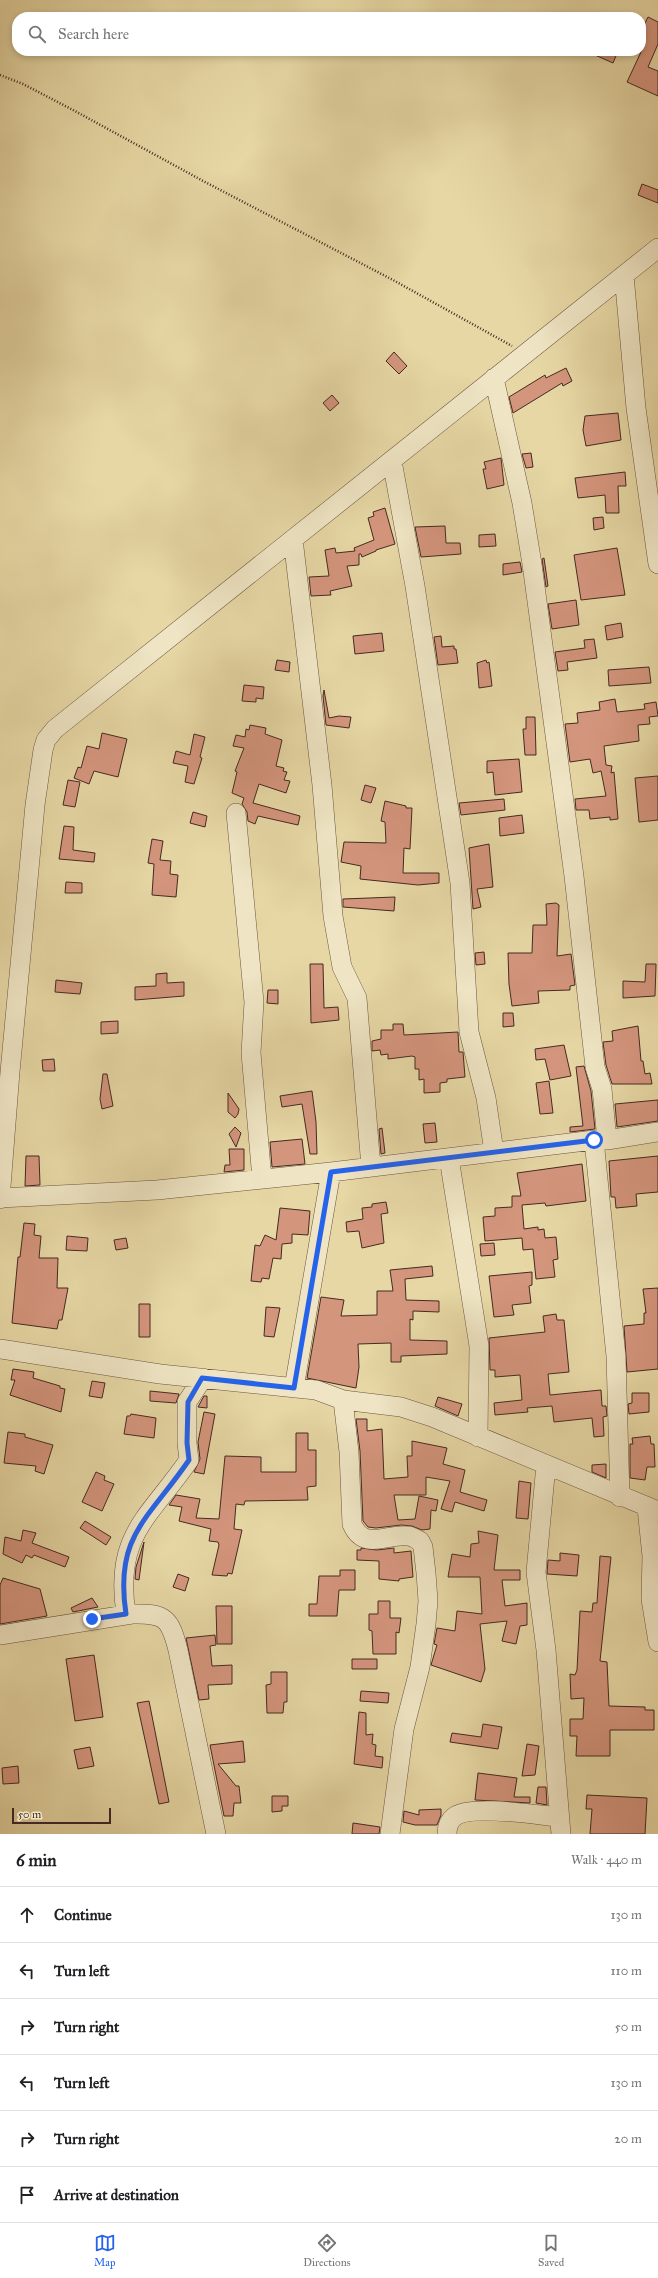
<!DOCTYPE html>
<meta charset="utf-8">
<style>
:root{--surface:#fff;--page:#f6f6f6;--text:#202124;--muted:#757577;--line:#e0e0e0;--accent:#2563eb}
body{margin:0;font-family:"IM FELL Great Primer",serif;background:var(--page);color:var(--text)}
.scale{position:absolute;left:12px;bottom:10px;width:99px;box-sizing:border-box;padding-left:4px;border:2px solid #452a21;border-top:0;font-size:11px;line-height:14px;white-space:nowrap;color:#452a21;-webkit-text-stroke:3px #efe5c4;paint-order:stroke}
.stop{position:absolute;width:12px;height:12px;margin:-9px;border:3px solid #2563eb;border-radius:50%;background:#fff}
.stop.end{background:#2563eb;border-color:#fff;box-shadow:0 1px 4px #0008}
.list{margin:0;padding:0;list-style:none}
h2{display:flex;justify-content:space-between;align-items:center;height:52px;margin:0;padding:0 16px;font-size:17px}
h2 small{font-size:13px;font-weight:400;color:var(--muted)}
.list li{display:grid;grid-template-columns:26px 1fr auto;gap:12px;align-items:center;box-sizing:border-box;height:56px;padding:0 16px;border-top:1px solid var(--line)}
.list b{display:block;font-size:15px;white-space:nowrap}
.list em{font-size:13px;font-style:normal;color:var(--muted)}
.icon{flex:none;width:22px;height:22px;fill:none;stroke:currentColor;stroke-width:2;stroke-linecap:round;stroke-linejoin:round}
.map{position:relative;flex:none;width:658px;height:1834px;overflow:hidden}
.search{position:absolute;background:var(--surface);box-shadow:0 2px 6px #0003;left:12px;right:12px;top:12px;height:44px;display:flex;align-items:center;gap:10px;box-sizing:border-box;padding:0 14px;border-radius:16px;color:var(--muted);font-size:15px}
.sheet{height:388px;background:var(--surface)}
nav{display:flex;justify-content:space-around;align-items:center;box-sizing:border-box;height:56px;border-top:1px solid var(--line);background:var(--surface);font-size:11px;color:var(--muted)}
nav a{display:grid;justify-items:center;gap:2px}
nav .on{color:var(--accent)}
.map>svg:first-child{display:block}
.building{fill:#d4957d;stroke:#452a21}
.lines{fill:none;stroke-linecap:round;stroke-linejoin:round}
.minor-casing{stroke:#6d5542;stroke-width:20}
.path{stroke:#452a21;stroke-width:2.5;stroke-dasharray:1 2;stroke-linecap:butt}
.minor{stroke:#efe5c4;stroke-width:19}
.route{stroke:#2563eb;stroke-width:5}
</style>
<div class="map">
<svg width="658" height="1834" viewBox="0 0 658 1834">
<rect width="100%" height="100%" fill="#e6d7a4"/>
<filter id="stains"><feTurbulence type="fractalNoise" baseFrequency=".005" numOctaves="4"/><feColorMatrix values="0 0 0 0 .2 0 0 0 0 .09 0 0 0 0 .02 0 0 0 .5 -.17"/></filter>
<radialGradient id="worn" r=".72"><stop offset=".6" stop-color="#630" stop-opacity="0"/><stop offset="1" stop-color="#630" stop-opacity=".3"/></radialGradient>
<path class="building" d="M648 17 658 22V44L648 67 658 71V96L627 82 641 52V31Z
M586 51H618L613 63Z
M642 184 658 190V203L638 195Z
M394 352 407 366 399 374 386 361Z
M566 368 572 381 563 386 562 383 513 413 509 397 545 375 546 378Z
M332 395 339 403 330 411 323 403Z
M618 413 621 440 586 446 583 430 585 416Z
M531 453 533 467 526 468 522 454Z
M501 458 504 485 487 489 483 469H486L484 462Z
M625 472 626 486H618L619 513H606L605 495 578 498 575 478Z
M385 508 395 544 376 550V551L362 557 361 554H359V565L347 566 352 586 330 591 331 595 311 596 309 577 329 576 325 550 335 548 336 553 355 551 354 548 374 540 368 518 374 516 373 512Z
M603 517 604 528 594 530 593 518Z
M445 526 446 543H460L461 554 421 557 415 527Z
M495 534 496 546 479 547V535Z
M617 548 625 595 581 600 574 555Z
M544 558 548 586 546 587 542 559Z
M520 562 522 572 503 575V564Z
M576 600 579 625 552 629 548 604Z
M621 623 623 637 607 640 605 626Z
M382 633 384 651 355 654 353 636Z
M441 636 442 647 454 646V649H456L458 663 438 665 434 637Z
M594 639 597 658 567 662 568 670 558 671 555 652 585 648 584 640Z
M277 660 290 662 289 672 275 670Z
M486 660 487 663 489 662 492 686 479 688 477 663Z
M649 667 651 683 609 686 608 670Z
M244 685 264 687 263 699 256 698V702L242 701Z
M324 690 329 718 339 716 351 717 349 728 326 725 323 696Z
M615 699 617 712 645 709 644 704 656 702 658 716 649 717 650 724 638 725 639 741 604 746 606 765 612 766 611 773 614 772 618 819 610 820V817L590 819 589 810H576L575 799 606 796 601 771 593 773 590 759 570 762 565 724 578 723 577 713 600 710 599 702Z
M526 717H535L536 755H525L523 729H526Z
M250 725 266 728 265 734 282 740 276 766 284 768 283 771 287 772 284 780 290 781 286 793 259 784 253 803 300 816 298 825 258 816 255 824 248 821 247 812 242 804 244 798 232 793 237 772 235 771 244 748 233 746 236 735 245 737 246 729 249 730Z
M102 733 127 739 118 777 94 771 89 784 74 778 78 767 81 768 87 746 99 749Z
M194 734 205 737 200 757 202 758 194 784 185 782 188 766 173 763 176 751 190 755Z
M519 759 522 792 495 795 493 772 487 773V761Z
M658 776V820L639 822 635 778Z
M68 780 80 782 75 807 63 805Z
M365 785 376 788 371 803 361 800Z
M504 799 505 810 461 815 459 803Z
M385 801 406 806V808H412L410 849 404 848 403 873H439V883L418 885 360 879 361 866 341 862 344 842 386 843 385 822 381 821Z
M193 812 207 816 205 827 190 823Z
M522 815 524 833 500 836 499 818Z
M64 826 74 827 73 850 95 853 94 862 59 859Z
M152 839 163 841 160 860 171 861 170 874 178 875 176 897 152 895 154 864 148 863Z
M489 844 493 887 477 889 481 907 473 909 469 848Z
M66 882 82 883V893H65Z
M395 897 394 911 343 907V899Z
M556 903 559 905 557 956 571 954 575 985 570 986V990L538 991 539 1003 512 1006 509 984 508 953H532L533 925H547L546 904Z
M484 952 485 964 476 965 475 953Z
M310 964H323L324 1008 338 1007 339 1020 311 1023Z
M646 964H656L655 996 623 998V981L645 982Z
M167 973V983L184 982V996L135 1000V987L156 986V974Z
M56 980 82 983 80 994 55 992Z
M268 990H278V1004L267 1003Z
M503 1013H513L514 1026 503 1027Z
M118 1021V1033L101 1034V1022Z
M393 1024H403L404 1035 458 1032 459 1052H463L465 1077 447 1079V1082L440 1083V1092L424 1093V1079L419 1080V1069H415V1057L412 1056 388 1059V1054L381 1055 380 1050 372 1051V1041L381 1039V1030H393Z
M638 1026 641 1061H643L645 1074 650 1073 652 1084H612L606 1065 603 1042 613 1041 612 1031Z
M564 1045 571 1076 550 1080 545 1059 536 1060 535 1049Z
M54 1059 55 1071H43L42 1060Z
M584 1066 591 1091 595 1129 570 1132V1127L583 1126 576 1067Z
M103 1074H107L113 1106 102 1109 100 1099Z
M549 1081 553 1113 540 1114 536 1083Z
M312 1091 316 1122 317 1154H310L302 1104 282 1107 280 1096Z
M228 1093 239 1109 238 1114 235 1118 228 1112Z
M658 1100V1121L617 1127 615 1104Z
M435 1123 437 1142 425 1143 423 1124Z
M235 1127 241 1133 236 1147 229 1134Z
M382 1128 385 1153 381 1154 379 1129Z
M302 1139 305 1164 272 1167 270 1142Z
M229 1149H244V1170L224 1172 225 1165H230Z
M26 1156H39L40 1185 25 1186Z
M658 1156V1192L636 1194 637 1206 616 1208 615 1197H611L609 1161Z
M582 1164 586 1201 546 1206 545 1203 522 1205 524 1229 538 1227V1230L544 1229 545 1238 556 1237 558 1259 553 1260 555 1277 536 1279 533 1249 523 1250 522 1238 485 1241 483 1217 495 1216V1208L512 1207V1196H521L517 1173Z
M386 1202 388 1213 381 1214 384 1243 362 1248 359 1231 347 1232 346 1222 363 1219 362 1208 372 1207V1204Z
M280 1208 310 1211 308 1235 292 1234V1243L282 1244 281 1259 273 1258 269 1279 262 1278 261 1282 251 1281 255 1245 260 1246 265 1235 276 1240Z
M24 1223 35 1224 34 1235 41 1236 39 1258H58L57 1288H68L62 1320H59L57 1329 12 1323 18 1257H20Z
M67 1236 88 1238 87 1251 66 1250Z
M126 1238 128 1248 116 1250 114 1240Z
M494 1243 495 1255 481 1256 480 1244Z
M432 1266 433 1276 405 1279 406 1300 439 1301V1312L413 1311V1320L410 1319V1340L447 1341V1354L401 1356V1362H391V1343L358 1344 359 1367 356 1388 307 1378 321 1297 344 1300 341 1316 377 1315V1291H393L390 1270Z
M532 1272V1285L529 1286 531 1303 512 1305 514 1315 494 1317 489 1276Z
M658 1288V1369L627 1372 624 1326 644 1324V1313H646L643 1289Z
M139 1304H150V1337H139Z
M266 1307 280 1308 274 1337 264 1336Z
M556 1314 557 1320H564L569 1372 548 1374 550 1395 601 1390 602 1406H606L607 1416 603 1417 604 1436 594 1437 592 1418 554 1422 552 1406 527 1408 528 1412 495 1415 494 1403 522 1400 520 1375 495 1377V1370H490L489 1338 545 1332 543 1316Z
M13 1369 34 1372 33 1378 60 1386V1388L65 1389 61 1412 10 1395 15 1380H11Z
M92 1381 105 1383 102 1398 89 1396Z
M150 1391 179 1394 176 1403 150 1401Z
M632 1393H649V1412L629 1414 628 1404 632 1403Z
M204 1396H207V1408L198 1407Z
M438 1397 462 1404 458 1416 435 1406Z
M204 1412 215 1414 204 1474 194 1472 200 1459 198 1442Z
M131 1414 156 1418 154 1438 124 1434 127 1416H130Z
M356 1419H367V1431L382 1429 384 1479 408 1477 407 1456H412V1441L447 1448 443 1464 465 1470 460 1492 487 1500 484 1511 455 1502 452 1512 441 1509 450 1481 426 1477V1495H394L398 1520 415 1519 419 1496 438 1500 436 1511 431 1510 430 1529 422 1530 412 1526 401 1525 376 1528 368 1527 363 1521 360 1451Z
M8 1432 25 1434V1437L53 1445 44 1474 35 1471 36 1466 4 1463Z
M296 1433H308V1450H316V1486L307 1487 308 1500 245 1501 244 1505 236 1504 234 1529 242 1530 232 1574 228 1573 227 1576 212 1575 219 1545 218 1542 209 1541 211 1529 179 1521 182 1507 169 1505 176 1495 200 1499 196 1518 219 1519 225 1456 261 1457V1472H296Z
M650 1436 651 1444H654L655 1467H647L645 1480 630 1478V1444H633L632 1438Z
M606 1464V1478L592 1472V1465Z
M96 1472 105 1476 104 1480 114 1484 102 1511 82 1502Z
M519 1481 531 1483 528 1519 516 1518Z
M85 1521 111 1537 106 1545 80 1528Z
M23 1530 36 1533 32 1543 69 1557 65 1567 34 1555 32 1558 26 1555 22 1563 3 1554 5 1537 21 1541Z
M478 1531 498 1535 494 1570H520V1580H502L505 1606 527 1603V1625L520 1626 516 1644 502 1641 507 1621 480 1624 485 1669 481 1682 431 1665 437 1645 434 1644 437 1628 455 1631 457 1611 482 1614 480 1577H448L452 1554 470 1557 471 1544 479 1543Z
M144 1542 139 1580 135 1579 136 1567Z
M361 1548 377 1550 394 1548V1553L411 1551 413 1577 399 1579V1581L379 1579V1561L357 1560V1550H361Z
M560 1553 579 1555 577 1576 547 1574 548 1560 560 1561Z
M600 1556 611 1557 600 1661 607 1662 609 1706 645 1707V1710H654V1730H610V1756H576L577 1736H570V1719H583L584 1698 571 1699 570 1674 575 1675 577 1670 580 1611 592 1612 593 1603H597Z
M340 1570H355V1590H339L337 1616H309V1604H317L319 1576H340Z
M178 1574 189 1578 185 1591 173 1587Z
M3 1578 40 1589 47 1616 0 1624V1585Z
M92 1598 98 1607 73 1612 71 1608Z
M378 1601H390V1618H401L399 1633 396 1632V1654H373L372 1631 369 1630V1614H378Z
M216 1606H232V1644H217Z
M215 1635 216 1645 210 1646 212 1666 232 1665V1684L208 1685 209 1699 199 1700 186 1638Z
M94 1655 103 1717 75 1721 66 1659Z
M352 1659H377V1669H352Z
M271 1672H287V1702H284L283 1713H267L266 1685 271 1684Z
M361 1691 389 1693 388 1703 360 1701Z
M149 1701 169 1802 159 1804 137 1703Z
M359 1712 366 1713V1735L373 1734 372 1744 376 1745 375 1756 383 1757 382 1768 354 1764Z
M483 1724 502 1727 498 1749 450 1742 452 1733 481 1737Z
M243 1741 245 1762 218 1764 236 1786H239L241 1803H234L233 1816H224L210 1745Z
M527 1744 539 1746 535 1775 522 1776Z
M90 1747 94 1766 78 1769 74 1750Z
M18 1766 19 1783 3 1784 2 1768Z
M478 1773 517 1778 514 1797H530V1803L475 1800Z
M538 1787H546L547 1805 536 1803Z
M587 1795 647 1798 645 1834H590L592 1809H586Z
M272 1796H288V1806H282V1811L272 1812Z
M441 1809V1815L437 1825H415L403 1822 404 1811 419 1815V1810Z
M353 1823 380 1827 379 1834H352Z"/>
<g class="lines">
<defs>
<path id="minor" d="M624 275 636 408 658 564
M494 378 522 503 532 564 574 876 595 1067 602 1089 607 1140
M392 461 415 586 460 883 469 1032 486 1098 494 1152
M293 539 322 785 333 916 342 967 357 998 371 1167
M236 813 254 1002 251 1053 262 1179
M594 1140 616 1356 620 1497
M449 1158 479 1346 478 1437
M0 1198 157 1190 331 1172 594 1140H607L658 1132
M0 1199 10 1072 35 805 43 750 46 740 55 729 658 248
M0 1349 160 1374 316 1390 343 1400 401 1407 432 1417 658 1511
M294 1388 331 1172
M343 1400 349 1452 352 1524C364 1552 388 1533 408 1536 412 1536 417 1540 420 1541L423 1547 426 1573 428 1601 426 1624 420 1667 404 1729 390 1834
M546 1465 536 1572 546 1650 561 1834
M647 1508 652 1556 651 1599 658 1642
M126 1614C114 1535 149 1518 189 1460L187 1443V1402L203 1378
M0 1635 132 1614C165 1613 170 1618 178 1650L216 1834
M447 1834C447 1828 449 1821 454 1817 470 1804 536 1815 559 1817"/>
</defs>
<use href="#minor" class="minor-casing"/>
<path class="path" d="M0 75 23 84 73 110 205 182 393 280 512 346"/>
<use href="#minor" class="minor"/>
</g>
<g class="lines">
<path class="route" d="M92 1619 126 1614C114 1535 149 1519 189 1460L187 1443 188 1402 202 1378 294 1388 331 1172 594 1140"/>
</g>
<rect width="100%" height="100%" filter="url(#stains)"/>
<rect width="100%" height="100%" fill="url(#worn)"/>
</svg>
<div class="scale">50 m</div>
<div class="stop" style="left:594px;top:1140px"></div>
<div class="stop end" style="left:92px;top:1619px"></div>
<div class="search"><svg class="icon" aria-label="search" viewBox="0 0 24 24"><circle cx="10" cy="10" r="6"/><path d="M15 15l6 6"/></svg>Search here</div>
</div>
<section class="sheet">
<h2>6 min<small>Walk · 440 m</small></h2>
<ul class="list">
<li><svg class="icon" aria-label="ahead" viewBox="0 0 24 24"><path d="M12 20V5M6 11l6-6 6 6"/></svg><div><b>Continue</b></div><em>130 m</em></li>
<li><svg class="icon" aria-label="left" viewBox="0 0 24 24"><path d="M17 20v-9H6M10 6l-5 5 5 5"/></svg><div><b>Turn left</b></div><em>110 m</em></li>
<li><svg class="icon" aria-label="right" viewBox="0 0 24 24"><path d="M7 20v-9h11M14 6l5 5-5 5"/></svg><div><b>Turn right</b></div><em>50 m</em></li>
<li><svg class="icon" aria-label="left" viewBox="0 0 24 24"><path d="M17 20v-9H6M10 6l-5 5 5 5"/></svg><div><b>Turn left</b></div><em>130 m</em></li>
<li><svg class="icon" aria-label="right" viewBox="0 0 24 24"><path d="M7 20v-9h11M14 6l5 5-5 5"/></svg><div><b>Turn right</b></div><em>20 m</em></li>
<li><svg class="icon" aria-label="arrive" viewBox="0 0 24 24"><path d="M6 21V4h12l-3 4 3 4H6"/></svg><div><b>Arrive at destination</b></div></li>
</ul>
</section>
<nav>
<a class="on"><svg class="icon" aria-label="map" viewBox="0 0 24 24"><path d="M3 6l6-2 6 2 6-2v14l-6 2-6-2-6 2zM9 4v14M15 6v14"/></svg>Map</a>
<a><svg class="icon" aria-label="directions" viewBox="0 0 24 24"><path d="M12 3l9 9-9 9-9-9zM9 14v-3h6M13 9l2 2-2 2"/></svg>Directions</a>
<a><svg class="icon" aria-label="saved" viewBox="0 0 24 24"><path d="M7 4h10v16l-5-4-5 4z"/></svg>Saved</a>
</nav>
